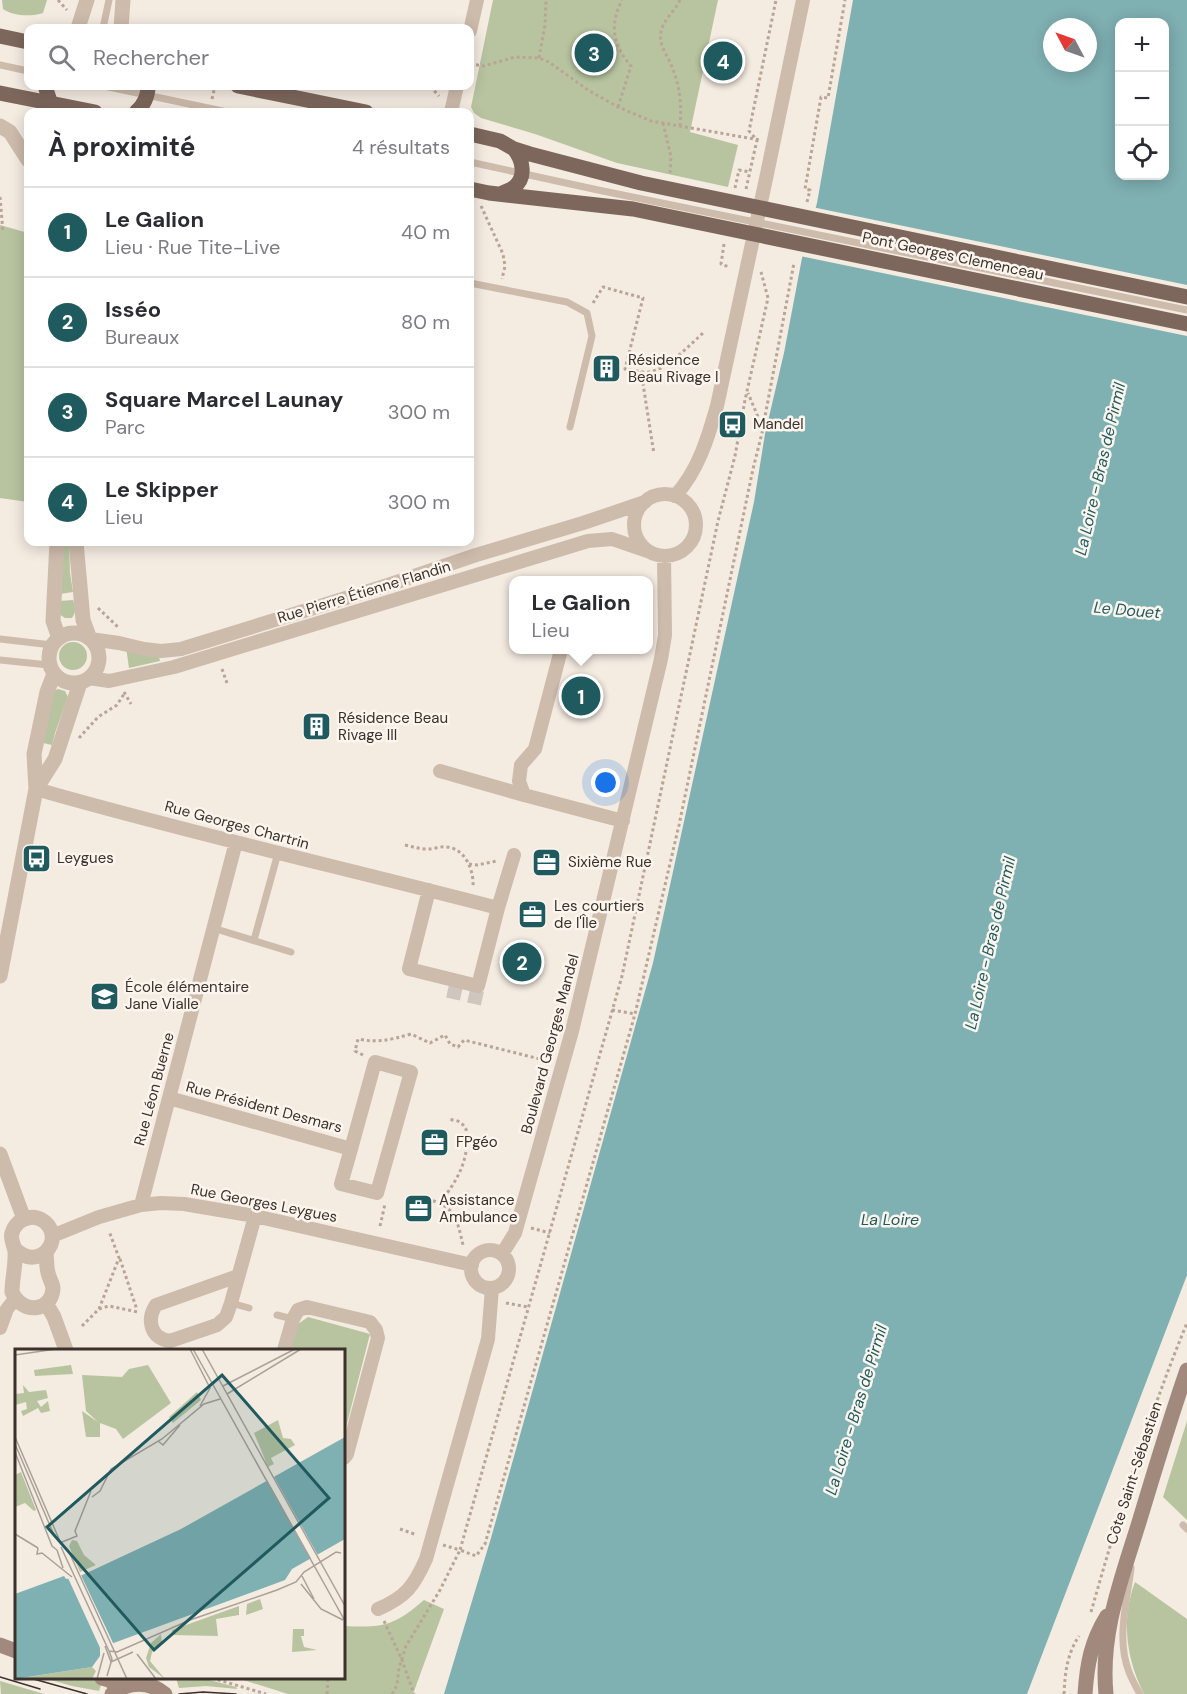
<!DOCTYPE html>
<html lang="fr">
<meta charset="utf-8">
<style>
:root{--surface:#fff;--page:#f2f2f3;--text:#2b2b33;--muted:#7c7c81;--line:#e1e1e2;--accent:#1f5a5e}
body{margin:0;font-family:"DM Sans",sans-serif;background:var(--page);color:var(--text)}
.controls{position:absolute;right:18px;top:18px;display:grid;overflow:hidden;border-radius:12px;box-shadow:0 3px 15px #0003}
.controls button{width:54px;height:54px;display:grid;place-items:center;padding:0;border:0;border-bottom:2px solid var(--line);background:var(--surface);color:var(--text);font:30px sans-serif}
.compass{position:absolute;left:1043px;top:18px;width:54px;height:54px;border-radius:50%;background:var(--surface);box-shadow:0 3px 15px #0003;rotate:311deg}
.you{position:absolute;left:606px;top:783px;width:21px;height:21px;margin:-15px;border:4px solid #fff;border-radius:50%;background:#1a73e8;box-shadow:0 0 0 9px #1a73e833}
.badge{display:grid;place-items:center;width:39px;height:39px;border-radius:50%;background:var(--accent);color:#fff;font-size:20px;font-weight:700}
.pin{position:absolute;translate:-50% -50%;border:3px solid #fff;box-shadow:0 2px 6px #0006}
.popup{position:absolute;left:509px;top:576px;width:144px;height:78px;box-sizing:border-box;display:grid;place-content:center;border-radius:12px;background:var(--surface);filter:drop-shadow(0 2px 4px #0005);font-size:20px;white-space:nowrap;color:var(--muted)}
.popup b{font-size:22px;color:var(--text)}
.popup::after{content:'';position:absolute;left:50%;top:100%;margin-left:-12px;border:12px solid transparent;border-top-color:var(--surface)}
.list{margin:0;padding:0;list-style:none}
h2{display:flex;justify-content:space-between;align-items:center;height:78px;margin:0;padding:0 24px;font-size:26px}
h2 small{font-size:20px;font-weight:400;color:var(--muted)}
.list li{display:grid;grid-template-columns:39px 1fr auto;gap:18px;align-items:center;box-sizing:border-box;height:90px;padding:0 24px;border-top:2px solid var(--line)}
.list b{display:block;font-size:22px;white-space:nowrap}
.list p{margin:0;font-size:20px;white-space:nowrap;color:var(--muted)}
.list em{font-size:20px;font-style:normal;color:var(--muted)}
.icon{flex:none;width:33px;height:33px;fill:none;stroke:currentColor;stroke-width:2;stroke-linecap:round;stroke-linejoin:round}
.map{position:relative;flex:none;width:1187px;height:1694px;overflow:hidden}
.search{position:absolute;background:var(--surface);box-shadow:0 3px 15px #0003;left:24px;top:24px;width:450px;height:66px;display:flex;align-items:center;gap:15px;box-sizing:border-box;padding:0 21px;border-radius:12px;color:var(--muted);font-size:22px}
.panel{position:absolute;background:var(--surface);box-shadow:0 3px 15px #0003;left:24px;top:108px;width:450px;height:438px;border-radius:12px}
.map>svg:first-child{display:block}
.green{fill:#b8c4a0}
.water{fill:#7fb0b2;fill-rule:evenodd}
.pier{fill:#f4ebe1}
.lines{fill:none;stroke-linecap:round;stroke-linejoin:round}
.minor-tunnel{stroke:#cfc6bd;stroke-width:14;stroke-dasharray:14 7;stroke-linecap:butt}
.path{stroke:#b9a596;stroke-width:3;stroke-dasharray:3 3;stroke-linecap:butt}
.service{stroke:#cdbbac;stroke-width:7}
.minor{stroke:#cdbbac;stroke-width:14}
.tertiary{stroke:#cdbbac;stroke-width:15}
.secondary{stroke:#a18a7d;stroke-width:15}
.primary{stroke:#7d675c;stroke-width:15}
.tram{stroke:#3b302b;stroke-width:1.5}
.labels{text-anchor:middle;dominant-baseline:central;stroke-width:5;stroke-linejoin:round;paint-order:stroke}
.street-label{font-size:15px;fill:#3b302b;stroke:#fbf5ee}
.poi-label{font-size:15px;fill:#3b302b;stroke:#fbf5ee;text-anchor:start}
.water-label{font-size:16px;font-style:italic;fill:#1f5a5e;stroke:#fbf5ee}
.inset-road{fill:none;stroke:#aaa098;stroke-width:1.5}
.view{fill:#1f5a5e;fill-opacity:0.15;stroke:#1f5a5e;stroke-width:3}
.inset-edge{fill:none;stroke:#3b302b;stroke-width:3}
</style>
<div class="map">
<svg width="1187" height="1694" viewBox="0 0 1187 1694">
<rect width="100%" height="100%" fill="#f4ebe1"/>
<path class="green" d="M2 0H47L43 13C31 17 13 16 3 9Z
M493 0H718L690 132 738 145 728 187 617 163 535 134 481 118 474 113 471 107Z
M0 225 28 233V502L0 498Z
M62 542H69L70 573 73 592 60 594Z
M73 600C75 607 77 611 72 618H65L59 614V601Z
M59 656a14 14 0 1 1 28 0a14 14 0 1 1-28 0Z
M126 647 159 657 160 661 129 668Z
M58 689 65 691 68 697 55 733 52 745 43 743 54 691Z
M308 1317 370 1334 344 1435V1350H290L298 1324Z
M1187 1421V1520L1163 1497Z
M1135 1582 1187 1619V1694H1144C1126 1658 1121 1620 1135 1582Z
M424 1600 444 1609 413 1694H288L237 1678H344V1626C383 1628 394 1626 424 1600Z
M44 1678H87L102 1682 99 1691 72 1686Z
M176 1678H202L236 1687 237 1689 206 1686 179 1688Z
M0 1681 44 1694H1Z"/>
<path class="water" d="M853 0H1187V1275L1027 1694H444L491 1538 653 963 754 502 765 434 784 353 802 258 817 203ZM1120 22H1164V176H1120ZM1052 27H1088V63H1052Z"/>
<path class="pier" d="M812 207 1187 285V336L800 256Z"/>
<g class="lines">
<path class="minor-tunnel" d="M453 999 457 981
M474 1004 478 986"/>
<path class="path" d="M58 0 67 10
M680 0C675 11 663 20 661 32 658 44 668 56 672 67 680 86 682 106 680 126
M135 26 147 28
M539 58 545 25 546 0
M470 64 484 66 515 57 539 58 549 62 588 90 618 107 651 121 760 140
M424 86 431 87 439 96
M212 99 215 86
M618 107 631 66C613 45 609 26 622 0
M663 123 671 157 670 175
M735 188 739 170 750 172
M746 189 757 140 749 131 776 0
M0 197 3 232
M807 202 810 190 805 189 821 97 828 98 845 0
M481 206 503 254 505 266 502 279
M724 244 721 264 729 267
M593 303 603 287 643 298 625 369C633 370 642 373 649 372 666 370 691 344 704 332
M641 371 654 454
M763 427 794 263
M98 608 119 628
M222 669 227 683
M124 692 131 704
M79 738 98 717 117 705 124 694
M405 845C413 847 420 849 428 849 434 849 441 846 447 847 466 849 474 871 473 887
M469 864 477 865 497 861
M612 1010 635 1014
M363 1055 355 1051 358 1039C378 1043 390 1040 411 1034L430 1043 445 1035 450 1044 458 1047 464 1040 548 1061
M427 1199C455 1206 457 1219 463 1245
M440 1202C456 1183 468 1162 467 1136 467 1131 466 1127 461 1123 458 1120 452 1120 448 1119
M380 1226 385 1204
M531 1228 550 1233
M120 1259 137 1310
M506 1303 528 1307
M99 1309 109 1306 138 1312
M82 1326 99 1309 119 1258 109 1231
M400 1529 417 1535
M443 1545 460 1550 622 976 718 521 735 456 745 400 768 298 761 272
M1091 1612C1119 1514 1148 1417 1187 1323
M384 1621 402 1660 414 1694
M212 1678 266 1694
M327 1694 328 1678
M392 1694 397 1685 399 1668 406 1646 440 1590 460 1550 476 1556 485 1544 635 1014 679 825 753 469 763 429 748 393
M1064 1694C1065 1673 1067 1654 1079 1636"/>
<path class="service" d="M103 28 109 0
M0 65 28 71
M104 86 227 112
M470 162 598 190 1187 310
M470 283 567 302 587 313 592 336 570 427
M0 639 52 645
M0 660 49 665
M213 928 291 952
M254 940 278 853
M231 1303 249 1308
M277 1315 293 1319
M1183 1525 1187 1529
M1131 1568C1127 1602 1116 1639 1129 1672 1132 1680 1136 1687 1140 1694"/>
<path class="minor" d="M470 31 477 0
M451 112 457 86
M634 525a31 31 0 1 1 62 0a31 31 0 1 1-62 0Z
M675 496C698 471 708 438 717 406L767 174 803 0
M90 639 119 643 144 649 161 651 181 649 388 585 476 555 583 523 645 502
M561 650 535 749 521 765 519 781 524 795 623 821
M89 678 109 681 174 667 588 541 612 539 647 551
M440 771 524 795
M36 789C189 833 344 868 498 908L478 986 409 969 429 890
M498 908 514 855
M169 1098 351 1149 341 1184 377 1193 411 1072 375 1062 351 1149
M141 1205 236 842
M52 1236 99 1217 141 1205 161 1203 184 1204 255 1216 472 1265
M471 1269a19 19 0 1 1 38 0a19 19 0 1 1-38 0Z
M502 1254 515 1233 572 1031 661 659 665 635 664 556
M238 1276 156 1305C146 1320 151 1339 170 1341L217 1325 226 1317 231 1303 255 1216
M0 1328 7 1309 15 1299
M284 1350 293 1319 298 1310 307 1307 370 1322 376 1330 378 1338 347 1454 344 1458
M378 1609C406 1597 414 1586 426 1559L488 1339 492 1288"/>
<path class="tertiary" d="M78 28 87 0
M121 28 123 0
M0 126 10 132 28 160
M57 542 53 621 59 638
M76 542 83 620 90 639
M49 658a25 25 0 1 1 50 0a25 25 0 1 1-50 0Z
M36 789 55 759 80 683
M0 976 36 789 34 754 47 692 54 674
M0 1154 24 1219
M15 1249C37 1272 66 1241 45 1222 40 1218 34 1216 28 1218 20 1219 14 1226 12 1233 10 1240 14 1244 15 1251 16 1265 12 1279 12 1292 22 1315 51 1312 53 1289 53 1284 50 1280 49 1276 46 1269 47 1259 46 1252
M46 1303 54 1317 66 1350"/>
<path class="secondary" d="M0 1645 16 1651
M102 1678 109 1680 121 1688
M112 1694C129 1681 149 1681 165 1694
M1085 1694C1087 1664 1091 1642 1107 1616
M1106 1694C1100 1632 1122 1578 1140 1519 1155 1469 1170 1419 1187 1370"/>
<path class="primary" d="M0 36 28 42
M45 86 51 104
M238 86 366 112
M0 93 95 112
M136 112C144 105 148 97 148 86
M470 134 500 141 514 149 530 154 641 183 1187 297
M470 189 489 193 633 209 1187 324
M500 194C504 192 510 190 513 188 527 178 523 160 514 149"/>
<path class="tram" d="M0 1677 40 1689
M30 1678 87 1694
M179 1694 203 1692 236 1694"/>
</g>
<defs>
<symbol id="building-square" viewBox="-11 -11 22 22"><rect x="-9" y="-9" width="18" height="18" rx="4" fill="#1f5a5e" stroke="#fbf5ee"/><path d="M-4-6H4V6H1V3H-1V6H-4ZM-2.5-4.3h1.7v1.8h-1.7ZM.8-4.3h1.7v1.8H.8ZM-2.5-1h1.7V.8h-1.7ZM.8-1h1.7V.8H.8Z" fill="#fff"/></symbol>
<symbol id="bus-square" viewBox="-11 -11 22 22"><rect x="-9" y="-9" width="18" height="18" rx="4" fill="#1f5a5e" stroke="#fbf5ee"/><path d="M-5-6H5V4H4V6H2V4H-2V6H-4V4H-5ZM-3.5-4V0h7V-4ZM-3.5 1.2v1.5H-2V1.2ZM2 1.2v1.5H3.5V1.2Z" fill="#fff"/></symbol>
<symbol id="office-square" viewBox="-11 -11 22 22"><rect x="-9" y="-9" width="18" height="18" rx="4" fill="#1f5a5e" stroke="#fbf5ee"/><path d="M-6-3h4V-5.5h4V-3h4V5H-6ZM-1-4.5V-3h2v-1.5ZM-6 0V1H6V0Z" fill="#fff"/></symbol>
<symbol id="school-square" viewBox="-11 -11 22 22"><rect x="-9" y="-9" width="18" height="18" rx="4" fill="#1f5a5e" stroke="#fbf5ee"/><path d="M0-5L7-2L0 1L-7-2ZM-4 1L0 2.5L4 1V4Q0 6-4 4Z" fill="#fff"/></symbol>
</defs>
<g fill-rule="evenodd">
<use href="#building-square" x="590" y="352" width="33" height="33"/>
<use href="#bus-square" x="716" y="408" width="33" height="33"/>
<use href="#building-square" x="300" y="710" width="33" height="33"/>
<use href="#bus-square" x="20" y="842" width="33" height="33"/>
<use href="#office-square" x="530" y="846" width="33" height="33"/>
<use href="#office-square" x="516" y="898" width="33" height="33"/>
<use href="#school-square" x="88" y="980" width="33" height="33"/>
<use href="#office-square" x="418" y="1126" width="33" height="33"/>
<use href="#office-square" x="402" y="1192" width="33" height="33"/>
</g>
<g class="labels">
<g class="street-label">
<text transform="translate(953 256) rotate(12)">Pont Georges Clemenceau</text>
<text transform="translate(364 592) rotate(-17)">Rue Pierre Étienne Flandin</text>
<text transform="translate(237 825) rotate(15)">Rue Georges Chartrin</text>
<text transform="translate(550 1044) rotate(-75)">Boulevard Georges Mandel</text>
<text transform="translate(154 1089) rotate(-75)">Rue Léon Buerne</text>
<text transform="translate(264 1107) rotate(15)">Rue Président Desmars</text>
<text transform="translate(264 1203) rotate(11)">Rue Georges Leygues</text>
<text transform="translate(1134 1473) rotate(-72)">Côte Saint-Sébastien</text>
</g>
<g class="poi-label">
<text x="628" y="360">Résidence<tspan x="628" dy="17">Beau Rivage I</tspan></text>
<text x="753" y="424">Mandel</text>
<text x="338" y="718">Résidence Beau<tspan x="338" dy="17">Rivage III</tspan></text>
<text x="57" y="858">Leygues</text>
<text x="568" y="862">Sixième Rue</text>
<text x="554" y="906">Les courtiers<tspan x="554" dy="17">de l'Île</tspan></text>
<text x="125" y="987">École élémentaire<tspan x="125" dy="17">Jane Vialle</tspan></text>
<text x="456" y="1142">FPgéo</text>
<text x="439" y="1200">Assistance<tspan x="439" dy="17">Ambulance</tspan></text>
</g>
<g class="water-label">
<text transform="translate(1100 469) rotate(-77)">La Loire - Bras de Pirmil</text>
<text transform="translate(1127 610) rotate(5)">Le Douet</text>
<text transform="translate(990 943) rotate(-77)">La Loire - Bras de Pirmil</text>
<text x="890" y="1219">La Loire</text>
<text transform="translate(856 1410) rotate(-73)">La Loire - Bras de Pirmil</text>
</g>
</g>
<g transform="translate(15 1349)">
<rect width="330" height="330" fill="#f4ebe1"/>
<path d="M56 16 58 25 20 27 19 21ZM133 16 156 54 108 90 101 80 85 74V88H71L67 62 83 73 71 62 67 26 107 28 114 20ZM8 36 14 43 31 41 33 49 22 52 26 58 33 52 35 62 26 64 23 59 8 67 6 62 12 60 11 53 0 56V45L9 44ZM182 43 186 51 158 74 154 68ZM263 71 268 89 276 90 280 96 256 109 259 115 253 118 239 84ZM6 123 21 161 19 162 10 154 0 158V126ZM57 191 62 192 69 206 81 216 65 223 54 197ZM245 250 248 260 231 266 232 255ZM224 257V266L201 270 203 287 157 286V281ZM278 280H289V287H286L289 298 302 301 277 303ZM146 285 147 295 137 303 135 312 150 330 134 318 131 309 136 294ZM77 318 81 322 77 330H1Z" fill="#b8c4a0"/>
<path d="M330 88V190L277 220 270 231 85 299V307L77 318 0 330V245L49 227 51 230 63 228 166 180Z" fill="#7fb0b2"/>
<path d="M258 126 305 210 298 213 251 129ZM61 223 65 224 99 296 86 301 53 229Z" fill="#f4ebe1"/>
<path class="inset-road" d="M175 0 195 39 185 57M178 0 330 272M187 0 330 257M0 6 41 0M208 37 280 0M212 45 286 0M0 88 44 190M143 92 148 96 165 76M0 95 39 186 54 203 112 330M0 103 37 197 42 201M77 148 85 142 96 120 147 90 189 55 205 50M0 185 23 199M47 193 62 187 60 182 76 142M46 198 94 302 97 310 92 327M23 199 22 205 27 204 57 228M42 201 48 219M287 227 299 250M286 235 306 260 328 271M90 297 96 313 118 303M94 302 102 303 175 271 262 241 281 233 289 223 321 203 326 204M122 305 141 330M82 330 89 304"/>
<path class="view" d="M207 26 314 149 139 301 32 178Z"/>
<rect width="330" height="330" class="inset-edge"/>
</g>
</svg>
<div class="controls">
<button>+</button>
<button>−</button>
<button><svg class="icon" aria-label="locate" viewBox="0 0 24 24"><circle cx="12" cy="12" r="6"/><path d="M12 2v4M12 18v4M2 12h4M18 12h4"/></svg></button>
</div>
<svg class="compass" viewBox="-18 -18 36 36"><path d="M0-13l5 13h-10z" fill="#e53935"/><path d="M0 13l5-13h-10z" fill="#7c7c81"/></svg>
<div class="you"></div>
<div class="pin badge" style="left:581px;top:696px">1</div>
<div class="popup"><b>Le Galion</b>Lieu</div>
<div class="pin badge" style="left:522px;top:962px">2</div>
<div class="pin badge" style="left:594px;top:53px">3</div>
<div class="pin badge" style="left:723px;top:61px">4</div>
<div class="search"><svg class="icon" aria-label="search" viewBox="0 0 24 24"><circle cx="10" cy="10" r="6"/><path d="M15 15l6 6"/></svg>Rechercher</div>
<section class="panel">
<h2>À proximité<small>4 résultats</small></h2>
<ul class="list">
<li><span class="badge">1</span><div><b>Le Galion</b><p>Lieu · Rue Tite-Live</p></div><em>40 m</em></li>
<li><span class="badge">2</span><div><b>Isséo</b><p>Bureaux</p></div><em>80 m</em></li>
<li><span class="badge">3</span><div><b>Square Marcel Launay</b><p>Parc</p></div><em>300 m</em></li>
<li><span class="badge">4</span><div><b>Le Skipper</b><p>Lieu</p></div><em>300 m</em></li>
</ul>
</section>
</div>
